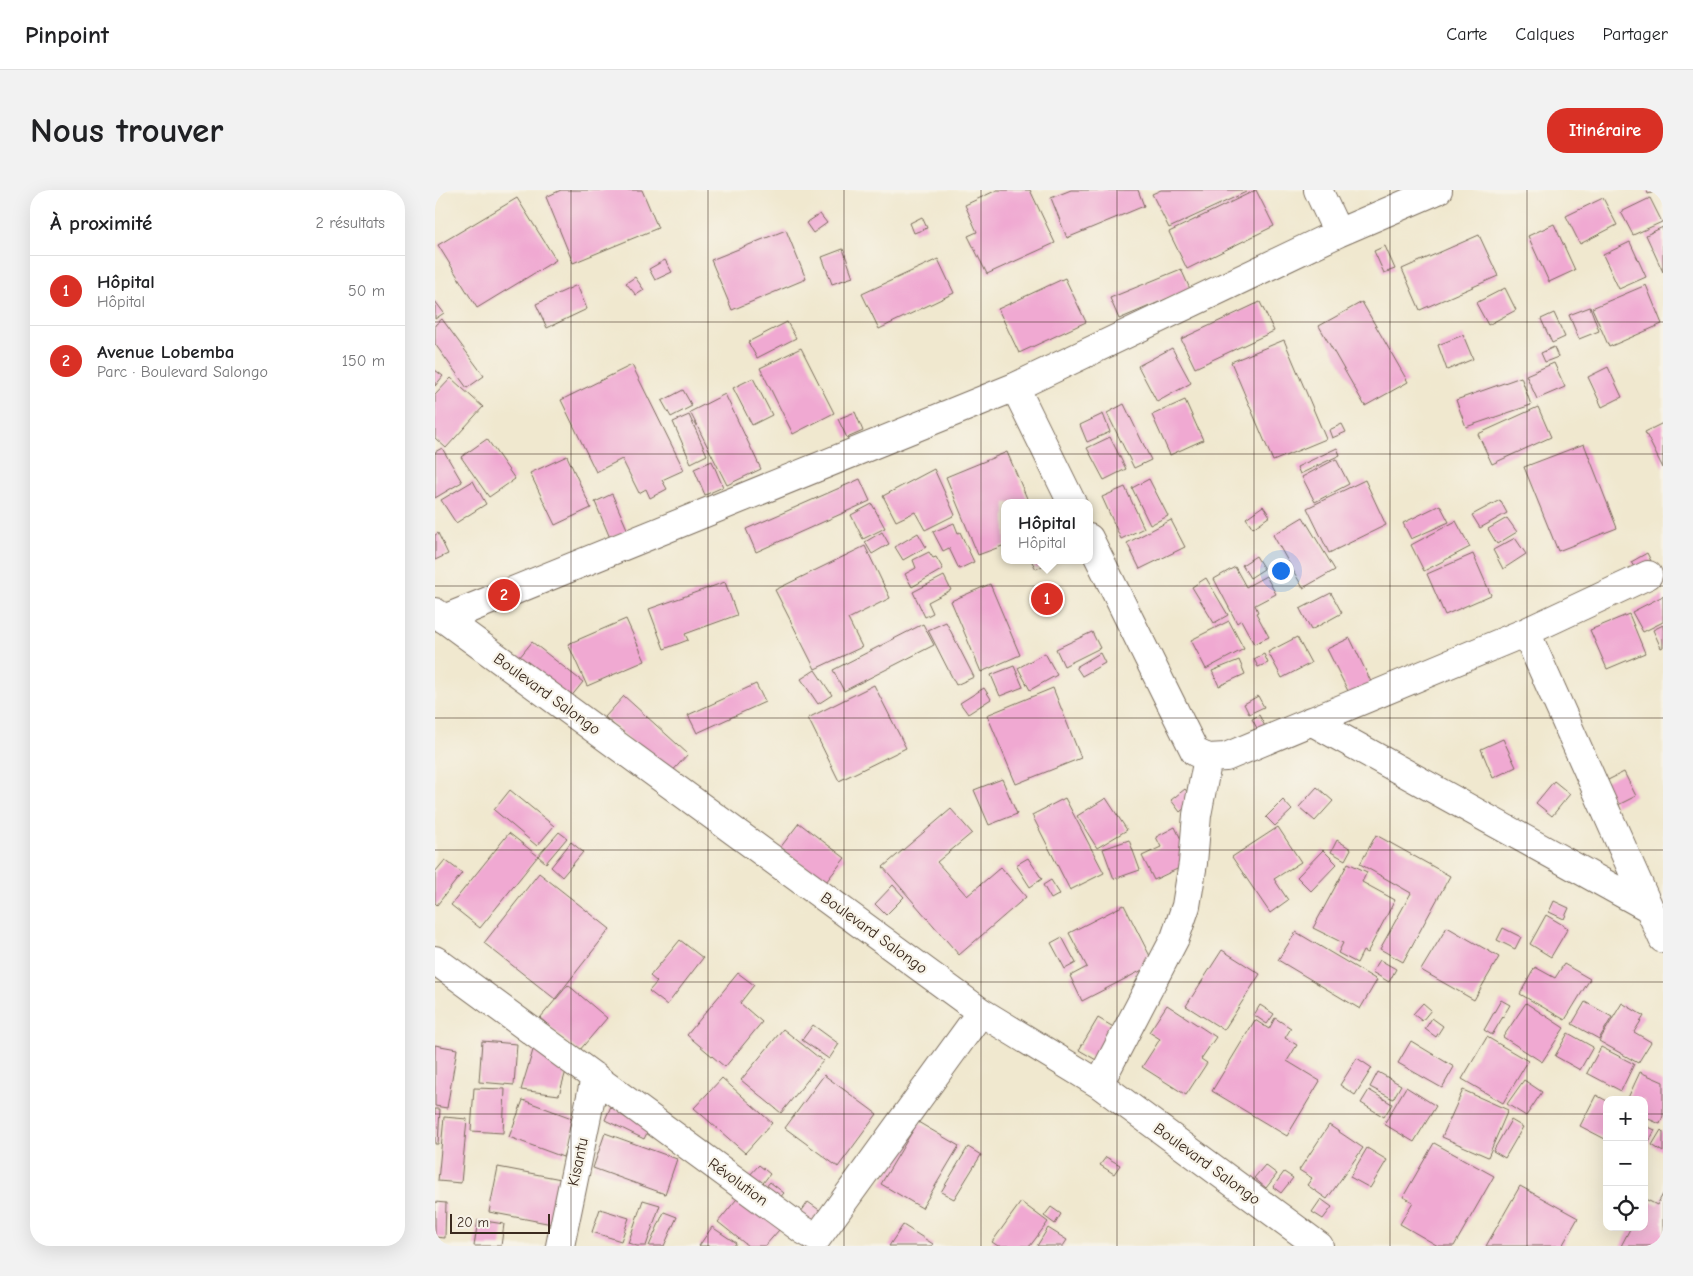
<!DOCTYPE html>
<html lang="fr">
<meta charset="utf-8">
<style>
:root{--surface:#fff;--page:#f2f2f2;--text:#202124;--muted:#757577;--line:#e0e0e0;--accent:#d93025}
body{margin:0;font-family:"Comic Neue",sans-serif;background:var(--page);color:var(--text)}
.controls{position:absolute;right:15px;bottom:15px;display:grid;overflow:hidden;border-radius:10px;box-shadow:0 5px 20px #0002}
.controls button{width:45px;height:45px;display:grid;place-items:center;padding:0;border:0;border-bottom:1px solid var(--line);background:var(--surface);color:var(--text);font:25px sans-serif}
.scale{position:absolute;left:15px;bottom:12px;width:100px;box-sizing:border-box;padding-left:5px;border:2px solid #3b2a1e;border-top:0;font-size:14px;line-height:18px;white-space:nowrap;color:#3b2a1e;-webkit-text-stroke:4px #f7f3e8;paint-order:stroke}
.you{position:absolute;left:845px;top:380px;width:18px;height:18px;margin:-12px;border:4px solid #fff;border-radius:50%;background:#1a73e8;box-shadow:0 0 0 8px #1a73e833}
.badge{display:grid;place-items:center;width:32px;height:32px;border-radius:50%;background:var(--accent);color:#fff;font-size:16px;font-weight:700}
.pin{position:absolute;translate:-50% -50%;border:2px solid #fff;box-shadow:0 1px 5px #0006}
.popup{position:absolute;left:566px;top:309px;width:92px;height:65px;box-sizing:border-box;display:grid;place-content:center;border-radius:10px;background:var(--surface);filter:drop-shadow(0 1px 4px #0005);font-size:16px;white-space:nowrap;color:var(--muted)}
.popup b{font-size:19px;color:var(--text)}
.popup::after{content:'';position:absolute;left:50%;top:100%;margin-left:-10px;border:10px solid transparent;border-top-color:var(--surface)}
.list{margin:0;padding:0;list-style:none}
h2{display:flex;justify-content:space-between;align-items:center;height:65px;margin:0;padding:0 20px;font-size:21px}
h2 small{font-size:16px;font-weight:400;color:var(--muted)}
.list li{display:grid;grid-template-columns:32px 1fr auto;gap:15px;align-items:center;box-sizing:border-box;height:70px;padding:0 20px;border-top:1px solid var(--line)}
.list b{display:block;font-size:19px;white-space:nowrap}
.list p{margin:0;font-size:16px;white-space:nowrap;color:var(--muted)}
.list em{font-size:16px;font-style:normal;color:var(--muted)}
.icon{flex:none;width:28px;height:28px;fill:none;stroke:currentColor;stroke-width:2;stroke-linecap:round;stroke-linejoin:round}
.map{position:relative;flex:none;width:1228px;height:1056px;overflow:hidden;border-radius:20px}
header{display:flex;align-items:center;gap:30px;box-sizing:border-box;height:70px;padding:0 25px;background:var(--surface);border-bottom:1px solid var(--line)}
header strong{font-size:24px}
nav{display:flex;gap:28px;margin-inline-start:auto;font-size:18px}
.intro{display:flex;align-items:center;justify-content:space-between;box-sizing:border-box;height:120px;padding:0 30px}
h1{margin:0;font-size:35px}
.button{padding:12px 22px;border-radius:20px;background:var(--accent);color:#fff;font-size:18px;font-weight:700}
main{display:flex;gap:30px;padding:0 30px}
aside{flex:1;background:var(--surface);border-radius:20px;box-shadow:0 5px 20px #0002}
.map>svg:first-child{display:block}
.building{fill:#f0a9d2}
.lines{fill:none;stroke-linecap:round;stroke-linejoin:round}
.street-casing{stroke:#7a6c5c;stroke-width:30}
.street{stroke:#fff;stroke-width:28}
.grid{fill:none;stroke:#3b2a1e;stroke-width:1;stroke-opacity:0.55}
.labels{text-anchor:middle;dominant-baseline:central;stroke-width:4.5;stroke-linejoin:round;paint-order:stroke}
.street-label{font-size:16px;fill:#3b2a1e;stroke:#f7f3e8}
</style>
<header>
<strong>Pinpoint</strong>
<nav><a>Carte</a><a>Calques</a><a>Partager</a></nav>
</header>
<div class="intro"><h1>Nous trouver</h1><a class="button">Itinéraire</a></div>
<main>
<aside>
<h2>À proximité<small>2 résultats</small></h2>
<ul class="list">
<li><span class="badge">1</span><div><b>Hôpital</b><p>Hôpital</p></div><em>50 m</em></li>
<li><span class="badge">2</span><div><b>Avenue Lobemba</b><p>Parc · Boulevard Salongo</p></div><em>150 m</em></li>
</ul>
</aside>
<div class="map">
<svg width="1228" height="1056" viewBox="0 0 1228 1056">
<rect width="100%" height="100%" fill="#f7f3e8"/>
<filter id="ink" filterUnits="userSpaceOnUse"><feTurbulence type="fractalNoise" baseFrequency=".02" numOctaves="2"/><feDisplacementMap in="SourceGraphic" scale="10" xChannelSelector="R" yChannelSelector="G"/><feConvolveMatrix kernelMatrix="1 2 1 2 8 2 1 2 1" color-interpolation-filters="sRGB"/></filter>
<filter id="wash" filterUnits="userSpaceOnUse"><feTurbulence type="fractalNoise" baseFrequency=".0096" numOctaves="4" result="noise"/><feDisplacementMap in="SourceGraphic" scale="20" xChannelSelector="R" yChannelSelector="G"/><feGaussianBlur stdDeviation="1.12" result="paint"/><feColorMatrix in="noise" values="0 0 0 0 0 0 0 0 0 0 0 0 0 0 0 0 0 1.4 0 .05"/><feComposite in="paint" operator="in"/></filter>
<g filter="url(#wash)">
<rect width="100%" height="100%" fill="#f0e8cf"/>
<g id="blocks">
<path class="building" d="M126 0H207L223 38 138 73 111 7Z
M562 0H595L620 53 552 84 533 46 542 42 530 15Z
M636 0H703L709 16 632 48 616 8Z
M726 0H810L811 2 734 38 717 4Z
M821 0 839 36 752 79 734 42Z
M1212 0H1226L1213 4Z
M82 8 121 70 42 118 3 55Z
M1168 8 1182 35 1145 54 1131 26Z
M1215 8 1227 32 1198 45 1186 22Z
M385 24 392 33 378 43 371 33Z
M487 27 492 38 479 43 475 33Z
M1119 34 1140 80 1114 92 1093 46Z
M1228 37V82L1211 45Z
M351 40 371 89 297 120 276 70Z
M1044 45 1063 86 985 120 967 79Z
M1195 52 1211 87 1184 99 1168 65Z
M950 56 960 79 949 83 939 61Z
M408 59 418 87 397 94 387 67Z
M503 69 519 103 444 139 427 104Z
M230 70 237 82 220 90 214 79Z
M746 79 755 99 684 129 675 108Z
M200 87 209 100 201 105 191 93Z
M630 88 651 132 584 163 563 119Z
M142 95 152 119 112 138 101 114Z
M1211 95 1227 134 1174 157 1157 118Z
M1070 98 1081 120 1053 135 1041 113Z
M0 111 9 123 0 129Z
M825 112 839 141 760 178 746 149Z
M927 112 973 192 930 216 884 136Z
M1155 117 1164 141 1144 149 1134 125Z
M1119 123 1130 147 1117 153 1106 129Z
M7 129 49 186 32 198 0 154V135Z
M352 132 361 148 322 168 313 152Z
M1028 145 1038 169 1012 180 1003 155Z
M849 150 891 249 838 271 796 172Z
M1119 157 1123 167 1110 172 1106 163Z
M366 158 399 223 358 244 325 178Z
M737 158 756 193 722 212 703 176Z
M1119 173 1130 197 1102 209 1091 185Z
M197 175 249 280 227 290 232 299 215 308 211 299 204 303 187 269 161 282 126 210Z
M1173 177 1187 207 1167 217 1153 187Z
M0 180 8 186 0 196Z
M1086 187 1096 215 1031 237 1021 210Z
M16 188 48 217 11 258 0 248V205Z
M318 188 337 225 317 235 298 198Z
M248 200 257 216 236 227 227 211Z
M290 204 326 279 292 295 255 222Z
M750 210 768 250 735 265 717 225Z
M689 214 716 270 699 278 672 223Z
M1103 217 1116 247 1057 274 1043 244Z
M420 222 428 241 412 248 403 229Z
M668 224 675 242 652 252 645 235Z
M254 225 272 265 256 273 238 232Z
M1228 233V278L1210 242Z
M907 234 911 242 897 248 894 240Z
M675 247 691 279 669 290 652 258Z
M52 249 80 289 54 307 26 267Z
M1149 254 1182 338 1123 361 1089 277Z
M7 258 27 292 0 308V262Z
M902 258 905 265 865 284 862 277Z
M572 262 594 313H570V355L543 365 511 287Z
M132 266 156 318 120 335 95 283Z
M901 269 914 294 880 312 867 287Z
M277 271 288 297 270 305 259 279Z
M499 279 520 325 490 340 480 322 461 331 448 306Z
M425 289 435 311 321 362 311 339Z
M714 289 733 326 715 335 697 298Z
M930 290 951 335 894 363 872 318Z
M38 291 51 314 21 333 6 310Z
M690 297 709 338 686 349 667 307Z
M177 304 193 341 175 348 160 312Z
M1065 310 1072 323 1045 338 1037 325Z
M437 314 450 338 428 349 416 325Z
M1005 315 1014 332 976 349 968 333Z
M828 316 835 326 818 338 811 328Z
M868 327 900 380 868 398 838 345Z
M1072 328 1082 342 1062 354 1053 339Z
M736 330 750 357 705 379 692 353Z
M1021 331 1035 357 989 381 976 355Z
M519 333 523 343 525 342 539 372 524 379 514 358 508 361 498 342Z
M447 342 454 354 437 364 430 352Z
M3 343 13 364 0 370V345Z
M483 343 491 357 468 370 460 357Z
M1080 348 1091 364 1068 379 1058 360Z
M430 356 455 408 413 429 427 457 380 479 340 400Z
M494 362 498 368 501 367 508 379 477 397 470 384 481 378 478 370Z
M1212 363 1217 373 1202 382 1196 372Z
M1038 364 1056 405 1010 425 992 384Z
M821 366 829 379 815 388 807 375Z
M596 370H620L601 379Z
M800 377 811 397 831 386 841 404 820 415 823 422 821 423 834 447 819 454 806 430 802 433 779 389Z
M509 386 516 400 493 412 498 423 490 427 478 402Z
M771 388 793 425 779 433 757 397Z
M290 392 302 425 250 444 253 450 229 459 214 419Z
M555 394 585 465 546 482 516 411Z
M896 403 907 423 876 440 865 419Z
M1228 406V432L1208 442 1197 422Z
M1194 424 1210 463 1172 479 1155 440Z
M191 429 210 471 152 496 133 454Z
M794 431 809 459 771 479 756 450Z
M511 432 539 487 521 495 493 440Z
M488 434 499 455 409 501 398 480Z
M1228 435V457L1226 458 1218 440Z
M657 442 665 458 629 476 621 459Z
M862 447 876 473 847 488 833 462Z
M915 448 938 496 916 507 892 459Z
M97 452 148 492 135 508 84 468Z
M610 463 622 485 595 500 583 478Z
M665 463 670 473 647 486 641 477Z
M829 464 833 473 823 477 819 469Z
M804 470 810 484 784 496 777 481Z
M579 476 588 497 565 506 556 485Z
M380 480 397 505 383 514 366 489Z
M321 494 330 512 262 543 253 525Z
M439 495 471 558 404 591 373 528Z
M549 498 556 509 533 524 525 513Z
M618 498 646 568 581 594 552 525Z
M189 506 253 564 234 585 170 527Z
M823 506 829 517 814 524 809 514Z
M824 525 833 542 826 546 817 529Z
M1068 549 1081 577 1058 588 1046 559Z
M1189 582 1201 606 1181 616 1169 592Z
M567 589 582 624 554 635 539 600Z
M1119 591 1135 604 1117 626 1101 613Z
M882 597 898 611 880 631 864 617Z
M750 599 759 610 745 622 736 610Z
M75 600 119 636 102 656 59 620Z
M630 608 669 683 635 700 597 625Z
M671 608 692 640 662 658 642 626Z
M848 610 857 620 840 636 831 627Z
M516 619 537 643 502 672 532 706 566 677 591 707 524 765 448 677Z
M364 633 410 668 391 692 345 658Z
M740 637 757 672 719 690 707 666 726 657 721 647Z
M843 637 866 672 839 689 853 710 835 723 797 667Z
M124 642 132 648 111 673 103 666Z
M74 643 103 666 45 738 16 715Z
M941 645 1015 686 968 772 945 759 976 703 925 674Z
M694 650 705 680 679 689 668 659Z
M902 650 916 659 910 670 896 662Z
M136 652 148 662 127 687 116 677Z
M888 660 902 674 876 701 862 687Z
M593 668 607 689 595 697 581 675Z
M10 670 27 683 2 715 0 713V682Z
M913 673 932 682 927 692 960 710 932 763 928 761 922 773 903 763 908 753 878 738Z
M104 683 175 739 120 809 49 753Z
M616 690 625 704 616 709 608 695Z
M458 695 469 707 451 725 440 714Z
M1119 711 1134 718 1129 729 1114 722Z
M689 715 719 774 647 811 635 786 652 777 634 743Z
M1111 725 1133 738 1116 767 1095 754Z
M1012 737 1064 767 1039 810 986 780Z
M1068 738 1086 747 1080 759 1062 750Z
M861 742 942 790 925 819 843 770Z
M627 747 641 773 630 779 616 753Z
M245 750 268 768 232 815 214 801 222 792 215 786Z
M787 760 825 784 789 840 751 816Z
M945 770 961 779 954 792 937 782Z
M1129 774 1155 789 1130 830 1085 804 1100 777 1120 788Z
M303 783 319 795 305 813 327 832 290 877 252 845Z
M133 795 172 828 144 861 105 828Z
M1066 810 1075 815 1057 845 1049 840Z
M1150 812 1177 827 1164 849 1137 834Z
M988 813 996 820 987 831 978 824Z
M1091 813 1129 838 1107 872 1068 847Z
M1187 813 1209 826 1199 842 1216 852 1203 873 1164 851Z
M732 815 781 847 766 869 772 873 751 905 707 877 725 849 714 842Z
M825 815 839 824 832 834 819 825Z
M663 828 687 842 668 874 644 860Z
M840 828 856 838 850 848 862 855 852 871 885 891 852 946 777 901 820 830 834 839Z
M997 828 1008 836 1001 847 990 839Z
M378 835 404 854 394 869 367 850Z
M348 839 388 871 346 923 306 890Z
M1133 843 1158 857 1145 880 1120 866Z
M1052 847 1093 871 1068 913 1027 889Z
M47 851 82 854 79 895 44 892Z
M976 851 1019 877 1007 898 963 873Z
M0 855 22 859 12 918 0 916Z
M99 857 131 881 124 905 86 900Z
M1166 857 1199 874 1186 901 1152 883Z
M922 868 937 878 920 905 905 895Z
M943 882 966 895 958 909 935 897Z
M1205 882 1228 892V926L1225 934 1209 927V910H1192Z
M389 885 442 924 403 977 350 938Z
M287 888 337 933 310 963 259 918Z
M1089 890 1107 902 1091 926 1072 914Z
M971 897 1001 916 979 952 949 934Z
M39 898 70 899 68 943 36 941Z
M934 900 957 914 949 927 926 913Z
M1028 900 1073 920 1053 967 1007 947Z
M1161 905 1172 911V950L1145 936Z
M88 910 142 930 128 967 74 947Z
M176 916 216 935 209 949 170 930Z
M0 919H5L3 954H0Z
M9 927 32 929 26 993 3 991Z
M1076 930 1088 937 1070 968 1058 961Z
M483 932 524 956 487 1018 446 994Z
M894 935 928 958 892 1009 872 995 877 988 864 980Z
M1209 935 1220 940 1209 962Z
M1226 940 1228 942V962L1217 955Z
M170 943 242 969 230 1004 158 978Z
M999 953 1059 986 1019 1056H1003L965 1034 978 1012 968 1007Z
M533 957 546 965 519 1009 506 1002Z
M932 958 952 970 935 998 915 987Z
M671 967 685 975 679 984 665 975Z
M324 975 335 984 325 997 313 987Z
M830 975 842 984 831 998 819 988Z
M63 977 126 989 117 1034 54 1022Z
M849 982 858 988 846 1003 838 997Z
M335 992 349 1003 343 1010 329 999Z
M1085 996 1143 1028 1127 1056H1051Z
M310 999 351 1032 330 1056H313L283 1032Z
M1228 1004V1056H1186L1196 1037H1209L1210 1009 1222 1015Z
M886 1009 897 1017 888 1029 877 1022Z
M208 1010 225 1015 211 1056H202L193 1053Z
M0 1012 11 1013 10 1048 0 1047Z
M373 1012 390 1024 381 1037 364 1025Z
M586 1012 613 1032 595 1056H563L557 1052Z
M616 1017 626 1024 620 1034 609 1026Z
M165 1019 194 1028 186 1051 157 1042Z
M229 1022 242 1027 229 1056H214Z
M43 1030 69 1034 66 1056H39Z
M468 1035 498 1054 497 1056H454Z
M277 1037 301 1053 299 1056H264Z
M613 1038 632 1050 628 1056H602Z"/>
</g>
</g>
<g filter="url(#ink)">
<use href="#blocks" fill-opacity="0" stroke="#7a6c5c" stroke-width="1"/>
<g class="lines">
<defs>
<path id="street" d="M883 0 903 43
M580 197 637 313
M654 348 760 562 773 568 791 567 1091 442 1213 385
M0 422 546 822 664 894 884 1056
M9 429 580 197 903 43 1003 0
M1091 442 1228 749
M876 531 1214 718
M0 770 368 1040 382 1048 546 822
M664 894 740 748 751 716 758 673 762 625 773 568
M125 1056 160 887"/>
</defs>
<use href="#street" class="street-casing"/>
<use href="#street" class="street"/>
</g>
</g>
<path class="grid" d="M136 0V1056M273 0V1056M409 0V1056M546 0V1056M682 0V1056M819 0V1056M955 0V1056M1092 0V1056M0 132H1228M0 264H1228M0 396H1228M0 528H1228M0 660H1228M0 792H1228M0 924H1172M1209 924H1228"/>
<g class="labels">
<g class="street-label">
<text transform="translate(112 504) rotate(36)">Boulevard Salongo</text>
<text transform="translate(439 743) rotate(36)">Boulevard Salongo</text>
<text transform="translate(143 972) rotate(-78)">Kisantu</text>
<text transform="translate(772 974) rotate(36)">Boulevard Salongo</text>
<text transform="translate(303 992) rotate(36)">Révolution</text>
</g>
</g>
</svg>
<div class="controls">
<button>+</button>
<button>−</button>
<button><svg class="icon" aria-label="locate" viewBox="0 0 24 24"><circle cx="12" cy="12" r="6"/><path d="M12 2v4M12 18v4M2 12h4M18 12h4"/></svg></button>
</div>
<div class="scale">20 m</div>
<div class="you"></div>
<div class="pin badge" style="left:612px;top:409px">1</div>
<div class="popup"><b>Hôpital</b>Hôpital</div>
<div class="pin badge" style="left:69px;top:405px">2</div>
</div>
</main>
